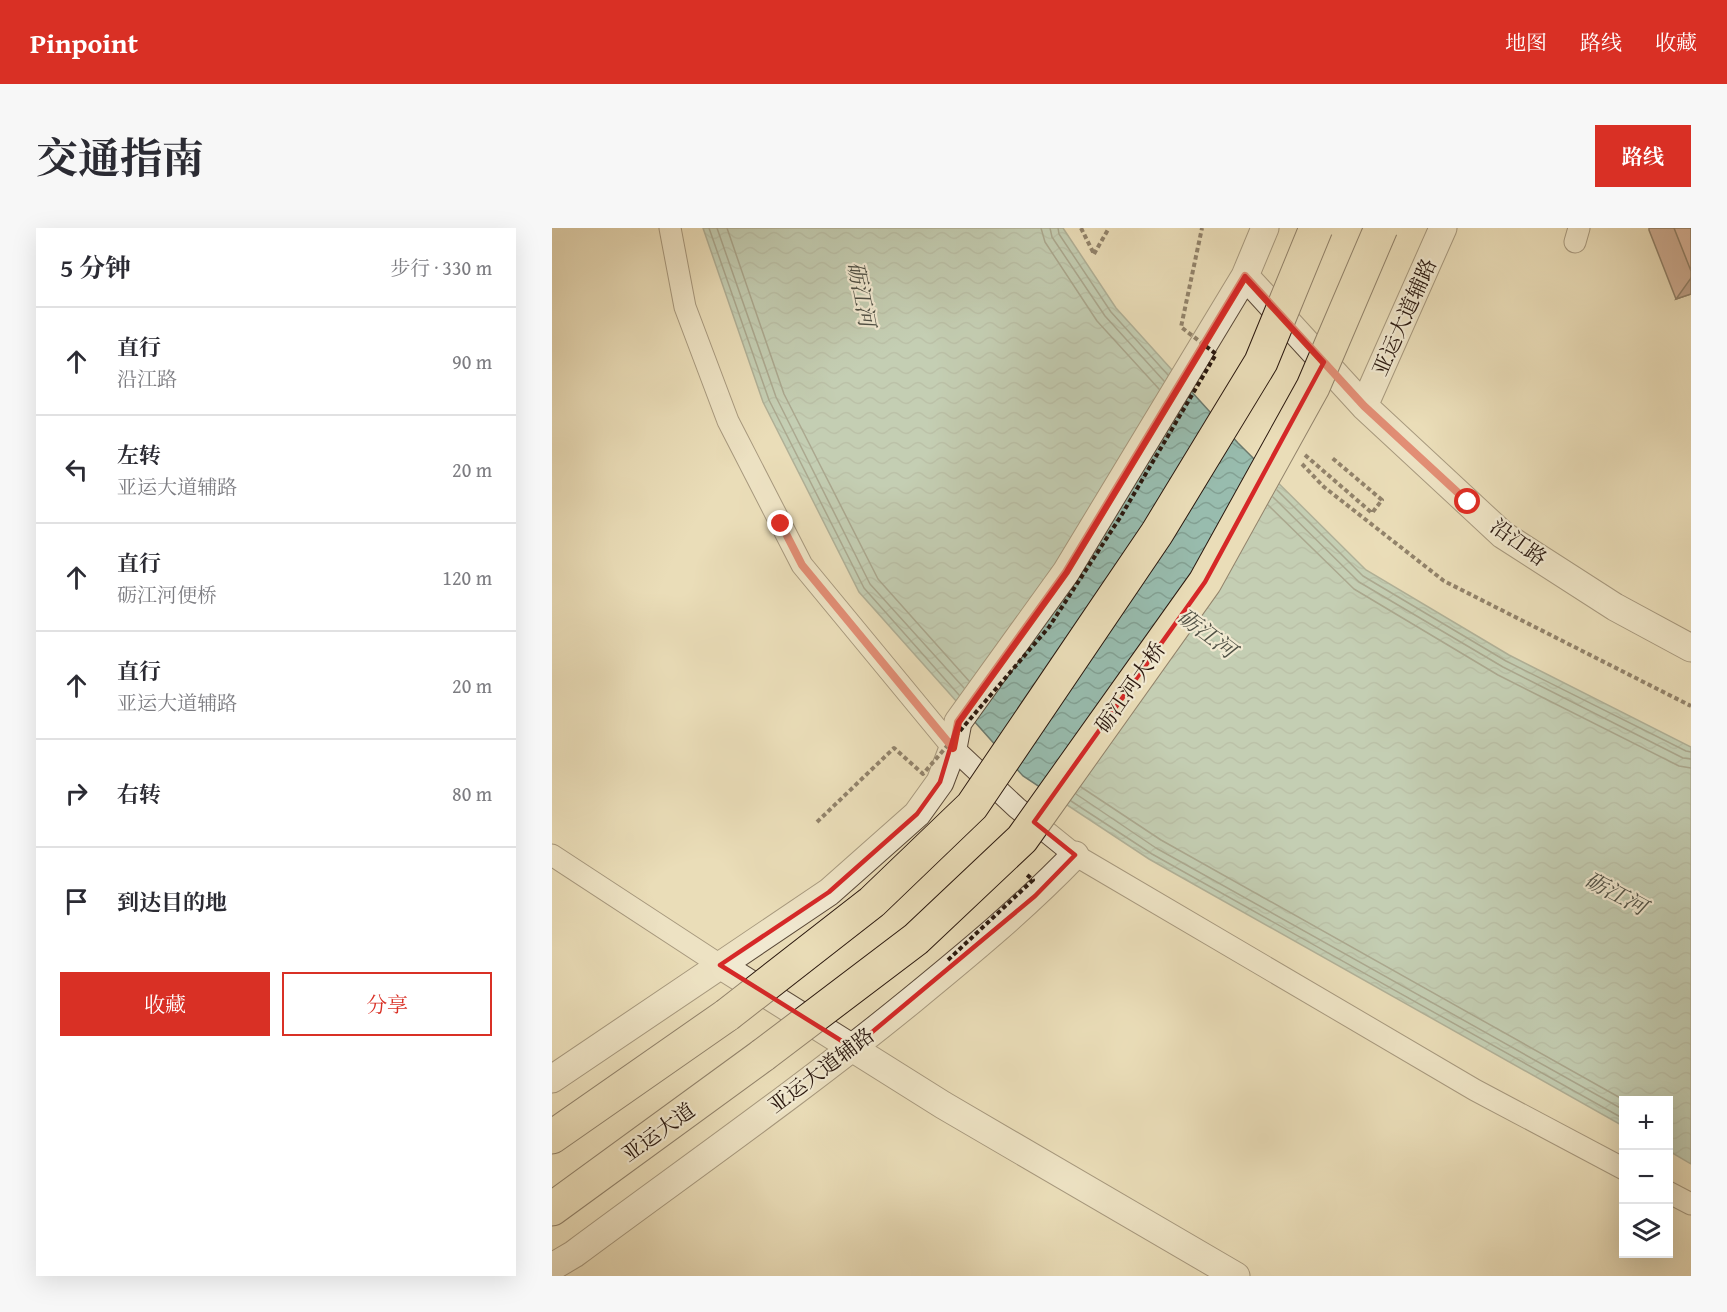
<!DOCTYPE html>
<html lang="zh">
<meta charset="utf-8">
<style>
:root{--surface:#fff;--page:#f7f7f7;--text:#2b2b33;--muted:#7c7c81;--line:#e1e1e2;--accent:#d93025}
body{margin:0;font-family:"Gentium Book Plus","Noto Serif SC",serif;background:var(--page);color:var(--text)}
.controls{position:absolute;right:18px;bottom:18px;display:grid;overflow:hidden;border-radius:0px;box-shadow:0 6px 24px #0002}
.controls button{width:54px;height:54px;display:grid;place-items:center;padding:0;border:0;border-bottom:2px solid var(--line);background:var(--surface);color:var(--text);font:30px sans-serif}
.stop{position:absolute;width:18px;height:18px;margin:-14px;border:4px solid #d93025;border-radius:50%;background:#fff}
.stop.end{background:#d93025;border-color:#fff;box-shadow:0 2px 6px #0008}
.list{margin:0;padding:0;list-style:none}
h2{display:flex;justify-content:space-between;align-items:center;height:78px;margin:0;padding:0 24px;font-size:26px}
h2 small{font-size:20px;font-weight:400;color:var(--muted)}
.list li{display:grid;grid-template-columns:39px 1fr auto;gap:18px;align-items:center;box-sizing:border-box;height:108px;padding:0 24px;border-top:2px solid var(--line)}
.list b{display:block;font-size:22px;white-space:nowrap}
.list p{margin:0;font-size:20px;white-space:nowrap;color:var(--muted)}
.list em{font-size:20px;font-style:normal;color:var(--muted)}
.actions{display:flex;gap:12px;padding:18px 24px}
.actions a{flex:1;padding:14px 0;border:2px solid var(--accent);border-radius:0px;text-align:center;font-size:21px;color:var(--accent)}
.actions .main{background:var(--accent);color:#fff}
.icon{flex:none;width:33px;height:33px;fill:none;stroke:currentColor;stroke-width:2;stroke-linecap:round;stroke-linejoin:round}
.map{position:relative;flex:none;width:1139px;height:1048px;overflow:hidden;border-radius:0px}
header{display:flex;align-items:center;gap:36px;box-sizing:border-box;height:84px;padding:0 30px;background:var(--accent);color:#fff}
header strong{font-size:28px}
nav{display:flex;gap:33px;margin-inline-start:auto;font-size:21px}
.intro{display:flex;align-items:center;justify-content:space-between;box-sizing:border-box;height:144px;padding:0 36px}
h1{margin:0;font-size:42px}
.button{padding:15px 27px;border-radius:0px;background:var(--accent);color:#fff;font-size:21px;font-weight:700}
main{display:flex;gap:36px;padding:0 36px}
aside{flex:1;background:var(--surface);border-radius:0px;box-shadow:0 6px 24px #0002}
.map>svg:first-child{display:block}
.water{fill:url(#water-waves);stroke:#6c7a6e;stroke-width:1.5}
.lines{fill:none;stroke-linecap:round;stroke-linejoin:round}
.shore{stroke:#606a5e;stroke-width:1.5}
.minor-casing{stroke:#594838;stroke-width:23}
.tertiary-casing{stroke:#594838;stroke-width:29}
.primary-casing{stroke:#29170e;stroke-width:35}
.path{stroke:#29170e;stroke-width:4;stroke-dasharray:4.5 3;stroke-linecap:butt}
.minor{stroke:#f1e9d1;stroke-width:21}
.tertiary{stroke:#f1e9d1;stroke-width:27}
.primary{stroke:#eaddb8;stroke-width:33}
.primary-bridge-casing{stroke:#29170e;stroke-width:35;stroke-linecap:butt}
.path-bridge{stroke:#29170e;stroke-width:4;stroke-dasharray:4.5 3;stroke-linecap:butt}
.primary-bridge{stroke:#eaddb8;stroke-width:33}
.wall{fill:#b27a6e;stroke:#29170e;stroke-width:1.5}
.shaded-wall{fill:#91635a;stroke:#29170e;stroke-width:1.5}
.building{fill:#cf8e80;stroke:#29170e;stroke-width:1.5}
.route{stroke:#d93025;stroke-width:8}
.marked{fill:none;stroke:#d62828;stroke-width:4.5;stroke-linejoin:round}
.labels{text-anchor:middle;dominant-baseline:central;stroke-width:4.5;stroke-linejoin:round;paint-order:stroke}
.street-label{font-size:21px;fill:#29170e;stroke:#f1e9d1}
.water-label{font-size:22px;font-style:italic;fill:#505146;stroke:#f1e9d1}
</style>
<header>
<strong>Pinpoint</strong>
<nav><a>地图</a><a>路线</a><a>收藏</a></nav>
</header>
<div class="intro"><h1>交通指南</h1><a class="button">路线</a></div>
<main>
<aside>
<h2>5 分钟<small>步行 · 330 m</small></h2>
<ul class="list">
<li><svg class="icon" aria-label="ahead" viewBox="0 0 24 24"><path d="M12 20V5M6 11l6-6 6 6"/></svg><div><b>直行</b><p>沿江路</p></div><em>90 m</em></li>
<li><svg class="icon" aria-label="left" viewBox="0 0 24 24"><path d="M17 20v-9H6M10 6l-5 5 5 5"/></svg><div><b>左转</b><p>亚运大道辅路</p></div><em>20 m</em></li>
<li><svg class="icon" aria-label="ahead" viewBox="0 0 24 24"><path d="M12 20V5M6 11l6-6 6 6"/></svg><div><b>直行</b><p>砺江河便桥</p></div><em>120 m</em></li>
<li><svg class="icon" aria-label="ahead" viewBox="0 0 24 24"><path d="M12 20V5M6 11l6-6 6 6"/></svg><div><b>直行</b><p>亚运大道辅路</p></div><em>20 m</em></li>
<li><svg class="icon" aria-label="right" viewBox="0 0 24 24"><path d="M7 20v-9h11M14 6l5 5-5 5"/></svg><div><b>右转</b></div><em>80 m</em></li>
<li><svg class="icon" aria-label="arrive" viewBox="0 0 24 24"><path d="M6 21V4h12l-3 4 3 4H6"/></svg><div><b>到达目的地</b></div></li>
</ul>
<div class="actions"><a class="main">收藏</a><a>分享</a></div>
</aside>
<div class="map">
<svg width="1139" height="1048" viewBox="0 0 1139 1048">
<defs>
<pattern id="water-waves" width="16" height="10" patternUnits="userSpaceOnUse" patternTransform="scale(1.5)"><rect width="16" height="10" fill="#98bcae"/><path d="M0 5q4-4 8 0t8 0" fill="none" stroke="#83a194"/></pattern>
</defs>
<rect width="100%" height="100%" fill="#eaddb8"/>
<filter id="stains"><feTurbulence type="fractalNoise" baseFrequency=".00333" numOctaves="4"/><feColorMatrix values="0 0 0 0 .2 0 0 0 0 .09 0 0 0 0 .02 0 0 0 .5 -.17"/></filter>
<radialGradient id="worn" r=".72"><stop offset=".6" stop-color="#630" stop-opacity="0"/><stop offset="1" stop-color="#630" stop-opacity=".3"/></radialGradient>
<path class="water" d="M151 0H511L564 80 686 215 814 342 957 427 1139 519V936L1117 923 1116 872H1072L1071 898 597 631 471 548 307 364 211 174Z"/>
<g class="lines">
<path class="shore" d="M157 0 217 172 312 360 407 467
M165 0 224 169 318 356 412 460
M175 0 232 166 326 351 417 453
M489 0 493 14 545 93 607 161
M498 0 500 9 553 88 612 153
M506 0 507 6 559 84 616 147
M725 262 811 348 954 433 1134 523 1139 524
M721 269 807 354 951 439 1131 530 1139 531
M716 277 802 361 946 447 1127 538 1139 540
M529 559 609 612 1072 872
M524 566 604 620 1072 882
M519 573 600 626 1072 891"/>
<defs>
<path id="minor" d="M118 0 133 79 176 193 250 337 401 520 465 580 523 627 923 862 1072 941
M1023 14 1027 0
M0 627 168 737
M1116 964 1139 976"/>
<path id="tertiary" d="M693 48 812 178 951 307 1063 379 1139 420
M812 178 891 0
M168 737 391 877 684 1048
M0 851 277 664 365 586 388 554 401 520 406 494 514 344 693 48 713 0
M0 1039 22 1026C135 942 251 861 360 772 416 726 472 680 523 627"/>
<path id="primary" d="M0 909 175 787
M0 981 211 827"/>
</defs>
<use href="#minor" class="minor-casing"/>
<use href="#tertiary" class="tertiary-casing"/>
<use href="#primary" class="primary-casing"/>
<path class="path" d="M529 0 542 26
M542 26 557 0
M750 236 772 259 892 353 1139 478"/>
<use href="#minor" class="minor"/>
<use href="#tertiary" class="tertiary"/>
<use href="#primary" class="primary"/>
<defs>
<path id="primary-bridge" d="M175 787 320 674 420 578 605 305 709 134 764 0
M211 827 364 711 470 611 653 354 761 159 829 0"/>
</defs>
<use href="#primary-bridge" class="primary-bridge-casing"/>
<path class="path-bridge" d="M753 227 820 285 830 272 779 229
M265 594 342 520 371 546 497 399 569 288 664 126 629 99 650 0
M396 732 481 652 473 645"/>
<use href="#primary-bridge" class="primary-bridge"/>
</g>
<path class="wall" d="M1097 0H1139V66L1124 71 1097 2Z"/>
<path class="shaded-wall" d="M1139 50V66L1124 71Z"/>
<path class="building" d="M1122 0H1139V43Z"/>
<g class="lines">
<path class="route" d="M229 296 250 337 401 520 406 494 514 344 693 48 812 178 916 274"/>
</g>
<path d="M0 0H1139V1048H0ZM693 48 772 134 653 354 482 594 523 627 483 668 301 820 168 737 277 664 365 586 388 554 406 494 514 344Z" fill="#eaddb8" fill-opacity=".55" fill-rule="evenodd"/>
<path class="marked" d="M693 48 772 134 653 354 482 594 523 627 483 668 301 820 168 737 277 664 365 586 388 554 406 494 514 344Z"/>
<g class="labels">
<g class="street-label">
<text transform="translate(852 89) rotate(-66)">亚运大道辅路</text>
<text transform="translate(967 314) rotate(36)">沿江路</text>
<text transform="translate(578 459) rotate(-55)">砺江河大桥</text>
<text transform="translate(269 842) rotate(-37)">亚运大道辅路</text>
<text transform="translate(106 904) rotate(-36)">亚运大道</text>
</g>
<g class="water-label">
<text transform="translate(310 66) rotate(79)">砺江河</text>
<text transform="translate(655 405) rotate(37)">砺江河</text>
<text transform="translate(1064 665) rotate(28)">砺江河</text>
</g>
</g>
<rect width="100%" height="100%" filter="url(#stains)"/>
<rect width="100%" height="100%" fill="url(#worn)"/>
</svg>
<div class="controls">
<button>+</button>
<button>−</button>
<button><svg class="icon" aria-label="layers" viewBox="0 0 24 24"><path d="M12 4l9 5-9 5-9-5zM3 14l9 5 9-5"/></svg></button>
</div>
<div class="stop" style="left:916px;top:274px"></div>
<div class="stop end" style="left:229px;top:296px"></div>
</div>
</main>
